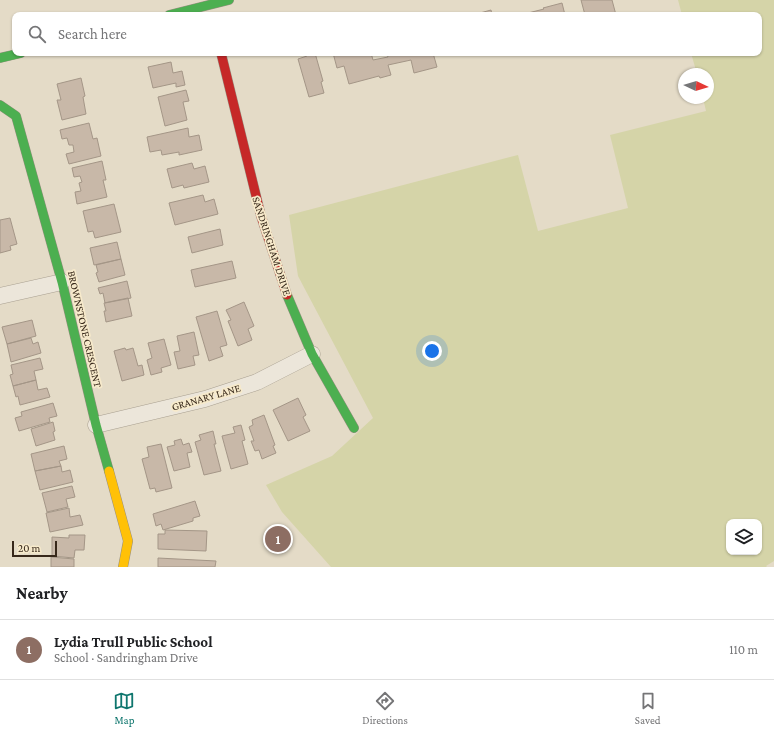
<!DOCTYPE html>
<meta charset="utf-8">
<style>
:root{--surface:#fff;--page:#f2f2f2;--text:#202124;--muted:#757577;--line:#e0e0e0;--accent:#0f766e}
body{margin:0;font-family:"Crimson Pro",serif;background:var(--page);color:var(--text)}
.controls{position:absolute;right:12px;bottom:12px;display:grid;overflow:hidden;border-radius:8px;box-shadow:0 1px 3px #0004}
.controls button{width:36px;height:36px;display:grid;place-items:center;padding:0;border:0;border-bottom:1px solid var(--line);background:var(--surface);color:var(--text);font:20px sans-serif}
.compass{position:absolute;left:678px;top:68px;width:36px;height:36px;border-radius:50%;background:var(--surface);box-shadow:0 1px 3px #0004;rotate:94deg}
.scale{position:absolute;left:12px;bottom:10px;width:45px;box-sizing:border-box;padding-left:4px;border:2px solid #37281a;border-top:0;font-size:11px;line-height:14px;white-space:nowrap;color:#37281a;-webkit-text-stroke:3px #f7eacb;paint-order:stroke}
.you{position:absolute;left:432px;top:351px;width:14px;height:14px;margin:-10px;border:3px solid #fff;border-radius:50%;background:#1a73e8;box-shadow:0 0 0 6px #1a73e833}
.badge{display:grid;place-items:center;width:26px;height:26px;border-radius:50%;background:var(--accent);color:#fff;font-size:13px;font-weight:700}
.pin{position:absolute;translate:-50% -50%;border:2px solid #fff;box-shadow:0 1px 4px #0006}
.list{margin:0;padding:0;list-style:none}
h2{display:flex;justify-content:space-between;align-items:center;height:52px;margin:0;padding:0 16px;font-size:17px}
h2 small{font-size:13px;font-weight:400;color:var(--muted)}
.list li{display:grid;grid-template-columns:26px 1fr auto;gap:12px;align-items:center;box-sizing:border-box;height:60px;padding:0 16px;border-top:1px solid var(--line)}
.list b{display:block;font-size:15px;white-space:nowrap}
.list p{margin:0;font-size:13px;white-space:nowrap;color:var(--muted)}
.list em{font-size:13px;font-style:normal;color:var(--muted)}
.icon{flex:none;width:22px;height:22px;fill:none;stroke:currentColor;stroke-width:2;stroke-linecap:round;stroke-linejoin:round}
.map{position:relative;flex:none;width:774px;height:567px;overflow:hidden}
.search{position:absolute;background:var(--surface);box-shadow:0 1px 3px #0004;left:12px;right:12px;top:12px;height:44px;display:flex;align-items:center;gap:10px;box-sizing:border-box;padding:0 14px;border-radius:8px;color:var(--muted);font-size:15px}
.sheet{height:112px;background:var(--surface)}
nav{display:flex;justify-content:space-around;align-items:center;box-sizing:border-box;height:56px;border-top:1px solid var(--line);background:var(--surface);font-size:11px;color:var(--muted)}
nav a{display:grid;justify-items:center;gap:2px}
nav .on{color:var(--accent)}
.map>svg:first-child{display:block}
.green{fill:#d5d4a8;fill-rule:evenodd}
.building{fill:#c8b8a8;stroke:#a49687}
.lines{fill:none;stroke-linecap:round;stroke-linejoin:round}
.street-casing{stroke:#a9a091;stroke-width:17}
.fast-casing{stroke:#988f81;stroke-width:10}
.slow-casing{stroke:#988f81;stroke-width:10}
.jam-casing{stroke:#988f81;stroke-width:10}
.street{stroke:#ece6da;stroke-width:16}
.fast{stroke:#4caf50;stroke-width:9}
.slow{stroke:#ffc107;stroke-width:9}
.jam{stroke:#c62828;stroke-width:9}
.labels{text-anchor:middle;dominant-baseline:central;stroke-width:3.5;stroke-linejoin:round;paint-order:stroke}
.street-label{font-size:11px;fill:#37281a;stroke:#f7eacb}
</style>
<div class="map">
<svg width="774" height="567" viewBox="0 0 774 567">
<rect width="100%" height="100%" fill="#e4dbc7"/>
<path class="green" d="M678 0H774V561L766 566 767 567H331L282 512 266 485 332 456 373 418 298 276 289 215 518 155 538 231 628 208 610 135 706 111 703 98H708V74H697L691 53H759V15H682ZM729 522H759V552H729Z"/>
<path class="building" d="M581 0H612L616 15H585Z
M562 3 565 15H528V13L544 9 543 8Z
M491 10 492 15H480V13Z
M306 53H315L323 81 321 82 324 93 309 97 298 59 307 56Z
M333 53H371L373 60 388 57 387 54 390 53H433L437 67 414 73 411 60 388 65 391 75 380 78 379 76 349 84 344 66 337 68Z
M171 62 173 73 182 71 185 85 176 87V83L153 88 148 67Z
M81 78 85 96 83 97 86 114 62 120 57 100H61L57 84Z
M186 90 189 101 183 102 187 120 165 126 158 97Z
M89 123 93 139 97 138 101 156 69 164 66 154 74 152 73 145H69L67 138 62 139 60 130Z
M188 128 189 137 199 135 202 150 179 155V152L162 155 161 150 150 152 147 137Z
M102 161 106 180H103L107 197 77 204 75 192 81 191 79 183 82 182 80 176 74 177 72 168Z
M192 163 194 169 205 166 209 182 184 188 183 185 172 188 167 169Z
M203 195 205 202 214 199 218 214 175 225 169 203Z
M114 204 121 232 95 238 93 231 88 232 83 211Z
M10 218 17 244 10 246 11 250 0 253V220Z
M220 229 223 245 192 253 188 237Z
M117 242 121 259 94 265 90 248Z
M121 259 125 275 99 282 96 273 98 272 96 265Z
M232 261 236 278 195 287 191 270Z
M127 281 131 298 105 303 103 293 100 294 98 288Z
M128 298 132 316 106 322 104 311H106L104 303Z
M244 302 254 326 248 329 252 340 238 346 228 321 231 320 226 310Z
M217 311 227 345 220 347 223 356 209 361 196 317Z
M32 320 36 336 7 344 2 327Z
M194 332 199 355 193 356 195 365 178 369 174 352 180 351 177 336Z
M31 338 33 344 38 342 41 353 11 362 7 344Z
M164 339 171 365 161 368 162 372 151 375 147 360 152 358 148 343Z
M125 348 126 350 133 348 138 366 142 365 144 375 122 381 114 351Z
M40 358 43 369 34 371 36 380 13 386 10 375 13 374 11 365Z
M36 380 38 390 47 388 50 397 20 405 18 396 16 397 13 386Z
M298 398 306 415 303 417 310 431 288 441 273 410Z
M53 403 57 416 49 418 50 422 19 431 15 418 22 416 21 412Z
M264 415 275 445 273 446 276 453 262 459 259 450 255 451 251 441H254L249 427 253 425 252 420Z
M53 422 55 431 53 432 55 440 36 446 31 429Z
M241 425 245 440 242 441 248 464 231 469 222 436 235 433 233 427Z
M213 431 216 444H214L221 471 204 475 195 442 201 440 199 435Z
M181 439 183 445 189 443 192 452 187 453 190 467 174 471 167 447 175 445 174 441Z
M161 444 172 488 156 492 155 488 150 489 142 459 149 457 147 447Z
M64 446 67 459 59 461 61 466 35 471 31 454Z
M61 466 62 472 70 470 73 482 40 490 35 471Z
M72 486 75 497 66 499 68 507 47 512 42 493Z
M195 501 200 516 193 518V521L163 530 161 524 156 526 153 514Z
M69 508 70 517 80 515 83 525 50 532 46 513Z
M165 530 207 531 206 551 158 549V534H165Z
M69 535H85L84 550H75L74 558 52 556V537L69 538Z
M51 557 74 559V567H51Z
M158 558 216 561 215 567H158Z"/>
<g class="lines">
<defs>
<path id="street" d="M0 296 62 282
M96 425 205 399 257 382 312 354"/>
<path id="fast" d="M169 15 229 0
M0 58 21 53
M0 105 16 116 62 282 96 425 109 471
M287 295 312 354 354 428"/>
<path id="slow" d="M109 471 128 541 123 567"/>
<path id="jam" d="M221 53 261 216 287 295"/>
</defs>
<use href="#street" class="street-casing"/>
<use href="#fast" class="fast-casing"/>
<use href="#slow" class="slow-casing"/>
<use href="#jam" class="jam-casing"/>
<use href="#street" class="street"/>
<use href="#fast" class="fast"/>
<use href="#slow" class="slow"/>
<use href="#jam" class="jam"/>
</g>
<g class="labels">
<g class="street-label">
<text transform="translate(272 246) rotate(72)">SANDRINGHAM DRIVE</text>
<text transform="translate(85 329) rotate(77)">BROWNSTONE CRESCENT</text>
<text transform="translate(206 397) rotate(-16)">GRANARY LANE</text>
</g>
</g>
</svg>
<div class="controls">
<button><svg class="icon" aria-label="layers" viewBox="0 0 24 24"><path d="M12 4l9 5-9 5-9-5zM3 14l9 5 9-5"/></svg></button>
</div>
<svg class="compass" viewBox="-18 -18 36 36"><path d="M0-13l5 13h-10z" fill="#e53935"/><path d="M0 13l5-13h-10z" fill="#757577"/></svg>
<div class="scale">20 m</div>
<div class="you"></div>
<div class="pin badge" style="left:278px;top:539px;background:#8d6e63">1</div>
<div class="search"><svg class="icon" aria-label="search" viewBox="0 0 24 24"><circle cx="10" cy="10" r="6"/><path d="M15 15l6 6"/></svg>Search here</div>
</div>
<section class="sheet">
<h2>Nearby<small></small></h2>
<ul class="list">
<li><span class="badge" style="background:#8d6e63">1</span><div><b>Lydia Trull Public School</b><p>School · Sandringham Drive</p></div><em>110 m</em></li>
</ul>
</section>
<nav>
<a class="on"><svg class="icon" aria-label="map" viewBox="0 0 24 24"><path d="M3 6l6-2 6 2 6-2v14l-6 2-6-2-6 2zM9 4v14M15 6v14"/></svg>Map</a>
<a><svg class="icon" aria-label="directions" viewBox="0 0 24 24"><path d="M12 3l9 9-9 9-9-9zM9 14v-3h6M13 9l2 2-2 2"/></svg>Directions</a>
<a><svg class="icon" aria-label="saved" viewBox="0 0 24 24"><path d="M7 4h10v16l-5-4-5 4z"/></svg>Saved</a>
</nav>
